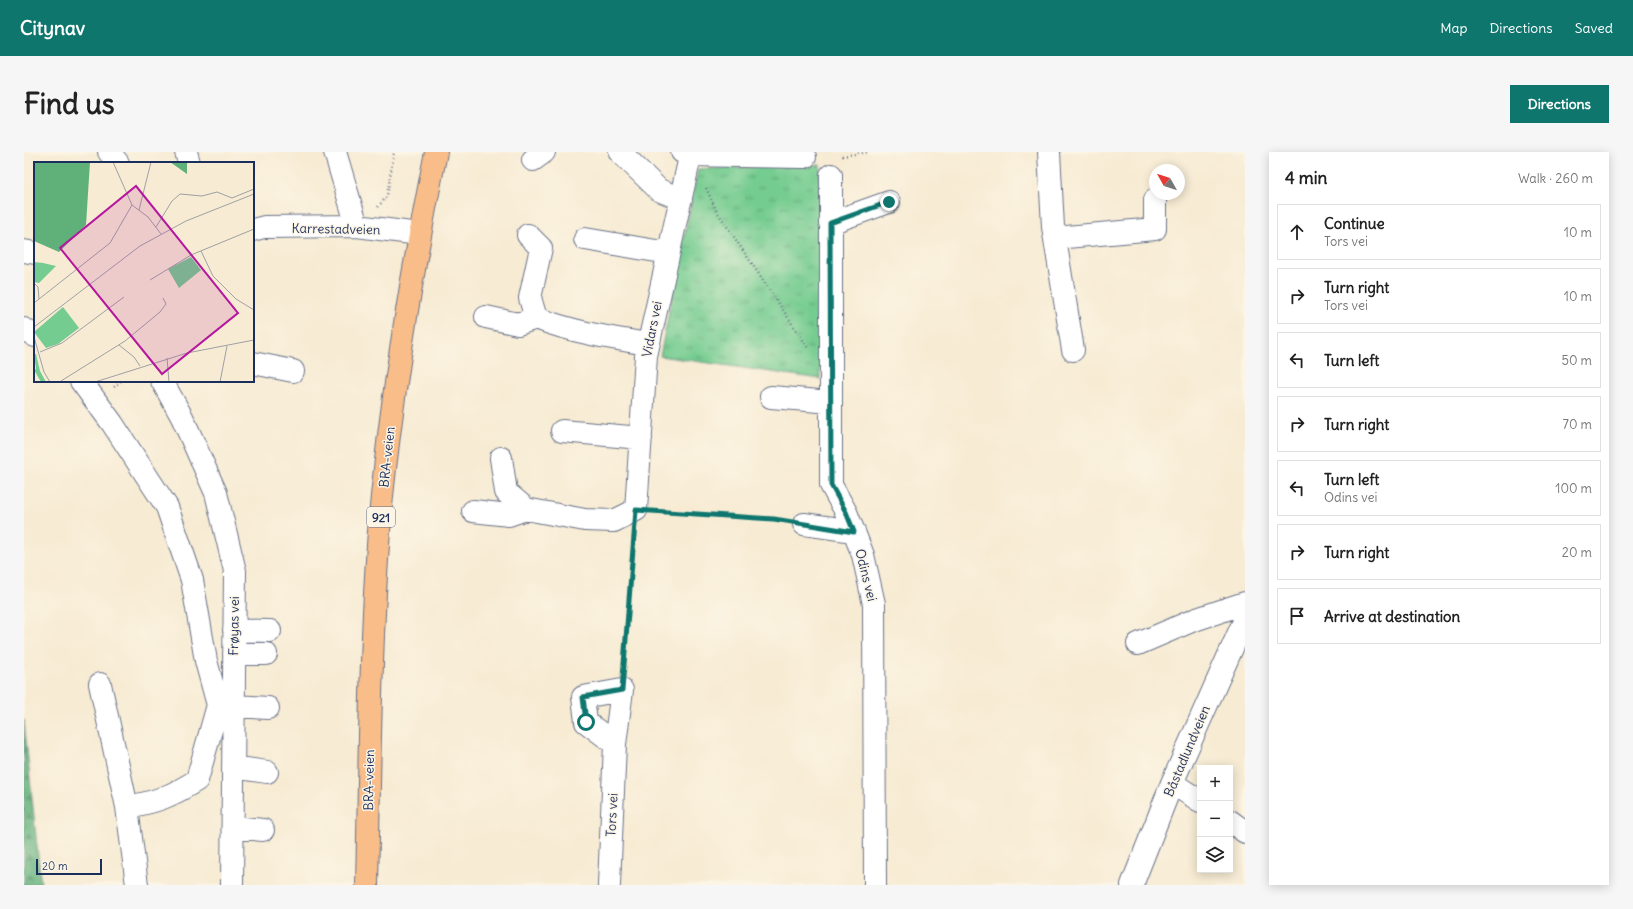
<!DOCTYPE html>
<meta charset="utf-8">
<style>
:root{--surface:#fff;--page:#f6f6f6;--text:#222;--muted:#767676;--line:#e0e0e0;--accent:#0f766e}
body{margin:0;font-family:Delius,sans-serif;background:var(--page);color:var(--text)}
.controls{position:absolute;right:12px;bottom:12px;display:grid;overflow:hidden;border-radius:0px;box-shadow:0 2px 10px #0003}
.controls button{width:36px;height:36px;display:grid;place-items:center;padding:0;border:0;border-bottom:1px solid var(--line);background:var(--surface);color:var(--text);font:20px sans-serif}
.compass{position:absolute;left:1125px;top:12px;width:36px;height:36px;border-radius:50%;background:var(--surface);box-shadow:0 2px 10px #0003;rotate:309deg}
.scale{position:absolute;left:12px;bottom:10px;width:66px;box-sizing:border-box;padding-left:4px;border:2px solid #1b2f5e;border-top:0;font-size:11px;line-height:14px;white-space:nowrap;color:#1b2f5e;-webkit-text-stroke:3px #fcf5e5;paint-order:stroke}
.stop{position:absolute;width:12px;height:12px;margin:-9px;border:3px solid #0f766e;border-radius:50%;background:#fff}
.stop.end{background:#0f766e;border-color:#fff;box-shadow:0 1px 4px #0008}
.list{margin:0;padding:0;list-style:none}
h2{display:flex;justify-content:space-between;align-items:center;height:52px;margin:0;padding:0 16px;font-size:17px}
h2 small{font-size:13px;font-weight:400;color:var(--muted)}
.list li{display:grid;grid-template-columns:26px 1fr auto;gap:12px;align-items:center;box-sizing:border-box;height:56px;margin:0 8px 8px;padding:0 8px;border:1px solid var(--line);border-radius:0px}
.list b{display:block;font-size:15px;white-space:nowrap}
.list p{margin:0;font-size:13px;white-space:nowrap;color:var(--muted)}
.list em{font-size:13px;font-style:normal;color:var(--muted)}
.icon{flex:none;width:22px;height:22px;fill:none;stroke:currentColor;stroke-width:2;stroke-linecap:round;stroke-linejoin:round}
.map{position:relative;flex:none;width:1221px;height:733px;overflow:hidden;border-radius:0px}
header{display:flex;align-items:center;gap:24px;box-sizing:border-box;height:56px;padding:0 20px;background:var(--accent);color:#fff}
header strong{font-size:19px}
nav{display:flex;gap:22px;margin-inline-start:auto;font-size:14px}
.intro{display:flex;align-items:center;justify-content:space-between;box-sizing:border-box;height:96px;padding:0 24px}
h1{margin:0;font-size:28px}
.button{padding:10px 18px;border-radius:0px;background:var(--accent);color:#fff;font-size:14px;font-weight:700}
main{display:flex;gap:24px;padding:0 24px}
aside{flex:1;background:var(--surface);border-radius:0px;box-shadow:0 2px 10px #0003}
.map>svg:first-child{display:block}
.forest{fill:url(#forest-firs);stroke:#3e706c}
.park{fill:url(#park-tufts);stroke:#487e77}
.lines{fill:none;stroke-linecap:round;stroke-linejoin:round}
.minor-casing{stroke:#687187;stroke-width:24}
.major-casing{stroke:#687187;stroke-width:24}
.path{stroke:#687187;stroke-width:2.5;stroke-dasharray:1 3;stroke-linecap:butt}
.minor{stroke:#fff;stroke-width:22}
.major{stroke:#f8bd89;stroke-width:22}
.route{stroke:#0f766e;stroke-width:5}
.labels{text-anchor:middle;dominant-baseline:central;stroke-width:3;stroke-linejoin:round;paint-order:stroke}
.shield{fill:#fcf5e5;stroke:#5e6a86;stroke-width:1}
.shield-label{font-size:12px;font-weight:bold;fill:#1b2f5e}
.street-label{font-size:13px;fill:#1b2f5e;stroke:#fcf5e5}
.inset-road{fill:none;stroke:#9fa0a4;stroke-width:1}
.view{fill:#b5179e;fill-opacity:0.15;stroke:#b5179e;stroke-width:2}
.inset-edge{fill:none;stroke:#1b2f5e;stroke-width:2}
</style>
<header>
<strong>Citynav</strong>
<nav><a>Map</a><a>Directions</a><a>Saved</a></nav>
</header>
<div class="intro"><h1>Find us</h1><a class="button">Directions</a></div>
<main>
<div class="map">
<svg width="1221" height="733" viewBox="0 0 1221 733">
<defs>
<pattern id="forest-firs" width="22" height="20" patternUnits="userSpaceOnUse"><rect width="22" height="20" fill="#60b07a"/><path d="M5 1l3.5 6h-7zM16 11l3.5 6h-7z" fill="#4e9067"/></pattern>
<pattern id="park-tufts" width="24" height="20" patternUnits="userSpaceOnUse"><rect width="24" height="20" fill="#75cc90"/><path d="M3 7l-1-3M5 7V3M7 7l1-3M15 17l-1-3M17 17v-4M19 17l1-3" fill="none" stroke="#5fa679"/></pattern>
</defs>
<rect width="100%" height="100%" fill="#fcf5e5"/>
<filter id="ink" filterUnits="userSpaceOnUse"><feTurbulence type="fractalNoise" baseFrequency=".025" numOctaves="2"/><feDisplacementMap in="SourceGraphic" scale="8" xChannelSelector="R" yChannelSelector="G"/><feConvolveMatrix kernelMatrix="1 2 1 2 8 2 1 2 1" color-interpolation-filters="sRGB"/></filter>
<filter id="wash" filterUnits="userSpaceOnUse"><feTurbulence type="fractalNoise" baseFrequency=".012" numOctaves="4" result="noise"/><feDisplacementMap in="SourceGraphic" scale="16" xChannelSelector="R" yChannelSelector="G"/><feGaussianBlur stdDeviation="0.9" result="paint"/><feColorMatrix in="noise" values="0 0 0 0 0 0 0 0 0 0 0 0 0 0 0 0 0 1.4 0 .05"/><feComposite in="paint" operator="in"/></filter>
<g filter="url(#wash)">
<rect width="100%" height="100%" fill="#f7ebd3"/>
<path class="forest" d="M0 568 17 733H0Z"/>
<path class="park" d="M796 13V227L636 204 674 17Z"/>
</g>
<g filter="url(#ink)">
<g class="lines">
<defs>
<path id="minor" d="M85 0 94 11
M162 0 165 11
M311 0 333 74
M596 0 635 38 657 47
M658 0 666 3 781 5
M1025 0 1029 75 1049 198
M509 8 520 0
M807 23V333L822 360 839 403 850 452 851 733
M806 71 865 50
M229 78 240 75 333 74 395 82
M504 83 517 96 506 146 512 166C548 180 586 186 624 192
M1031 86 1131 77V48
M561 87 644 101
M0 99 11 101
M462 165 494 172 512 166
M0 177 11 184
M229 211 269 219
M57 229 88 271 143 355 168 428 182 509 194 553
M138 229 158 265 192 341 211 419 208 733
M747 245 807 250
M538 279 617 286
M477 306 482 340 502 357 561 368 590 369 612 358 622 204 667 0
M449 359 485 363 502 357
M780 372 830 379
M210 478 246 479
M1114 492 1170 468 1221 451
M210 502H242
M76 532 103 655C132 650 148 644 173 628L194 553 204 544
M598 538 591 592 562 570 559 545Z
M210 554 244 556
M209 615 243 620
M1148 631 1176 649
M103 655 113 733
M1206 669 1221 680
M209 675 239 678
M585 733 591 592
M1108 733 1148 631 1221 467"/>
<path id="major" d="M343 733C346 603 346 473 358 344 370 229 389 114 412 0"/>
</defs>
<use href="#minor" class="minor-casing"/>
<use href="#major" class="major-casing"/>
<path class="path" d="M818 4 845 0
M682 36 692 58 785 197
M354 55 363 44 370 0
M90 235 97 229
M633 359 758 368
M599 516 610 384"/>
<use href="#minor" class="minor"/>
<use href="#major" class="major"/>
</g>
</g>
<g class="lines" filter="url(#ink)">
<path class="route" d="M562 570 559 545 598 538 612 358 750 367 830 380 822 360 807 333 806 71 865 50"/>
</g>
<g class="labels">
<rect class="shield" x="343" y="355" width="28" height="20" rx="3"/>
<g class="shield-label">
<text x="357" y="365">921</text>
</g>
<g class="street-label">
<text transform="translate(312 77) rotate(1)">Karrestadveien</text>
<text transform="translate(628 177) rotate(-79)">Vidars vei</text>
<text transform="translate(363 305) rotate(-84)">BRA-veien</text>
<text transform="translate(842 423) rotate(76)">Odins vei</text>
<text transform="translate(210 474) rotate(-89)">Frøyas vei</text>
<text transform="translate(1163 599) rotate(-67)">Båstadlundveien</text>
<text transform="translate(345 628) rotate(-89)">BRA-veien</text>
<text transform="translate(588 663) rotate(-87)">Tors vei</text>
</g>
</g>
<g transform="translate(10 10)">
<rect width="220" height="220" fill="#f7ebd3"/>
<path d="M0 192H2L6 209 12 220H7L0 208 2 207Z" fill="#75cc90"/>
<path d="M0 0H56L52 63 25 90 0 79ZM136 0H153V12Z" fill="#60b07a"/>
<path d="M157 95 167 108 145 126 134 107ZM0 100 9 101 22 104 5 121 0 120ZM29 145 45 166 24 182 12 186 0 170Z" fill="#75cc90"/>
<path class="inset-road" d="M79 0 98 43 114 55 127 72M105 48 117 0M122 65 138 39 146 32 168 34 183 30 198 36 220 27M167 89 179 114 202 137 220 148M116 118 157 93 220 67M0 121 4 125 5 137M0 141 76 81 98 43M0 165 106 84 152 59 220 32M0 175 10 210 16 220M85 183 100 195 106 204M6 190 28 181 90 135M133 196 135 220M27 219 91 179 126 150 132 142 129 136M61 220 153 191 220 178M186 220 193 184"/>
<path class="view" d="M102 24 204 151 128 212 26 86Z"/>
<rect width="220" height="220" class="inset-edge"/>
</g>
</svg>
<div class="controls">
<button>+</button>
<button>−</button>
<button><svg class="icon" aria-label="layers" viewBox="0 0 24 24"><path d="M12 4l9 5-9 5-9-5zM3 14l9 5 9-5"/></svg></button>
</div>
<svg class="compass" viewBox="-18 -18 36 36"><path d="M0-13l5 13h-10z" fill="#e53935"/><path d="M0 13l5-13h-10z" fill="#767676"/></svg>
<div class="scale">20 m</div>
<div class="stop" style="left:562px;top:570px"></div>
<div class="stop end" style="left:865px;top:50px"></div>
</div>
<aside>
<h2>4 min<small>Walk · 260 m</small></h2>
<ul class="list">
<li><svg class="icon" aria-label="ahead" viewBox="0 0 24 24"><path d="M12 20V5M6 11l6-6 6 6"/></svg><div><b>Continue</b><p>Tors vei</p></div><em>10 m</em></li>
<li><svg class="icon" aria-label="right" viewBox="0 0 24 24"><path d="M7 20v-9h11M14 6l5 5-5 5"/></svg><div><b>Turn right</b><p>Tors vei</p></div><em>10 m</em></li>
<li><svg class="icon" aria-label="left" viewBox="0 0 24 24"><path d="M17 20v-9H6M10 6l-5 5 5 5"/></svg><div><b>Turn left</b></div><em>50 m</em></li>
<li><svg class="icon" aria-label="right" viewBox="0 0 24 24"><path d="M7 20v-9h11M14 6l5 5-5 5"/></svg><div><b>Turn right</b></div><em>70 m</em></li>
<li><svg class="icon" aria-label="left" viewBox="0 0 24 24"><path d="M17 20v-9H6M10 6l-5 5 5 5"/></svg><div><b>Turn left</b><p>Odins vei</p></div><em>100 m</em></li>
<li><svg class="icon" aria-label="right" viewBox="0 0 24 24"><path d="M7 20v-9h11M14 6l5 5-5 5"/></svg><div><b>Turn right</b></div><em>20 m</em></li>
<li><svg class="icon" aria-label="arrive" viewBox="0 0 24 24"><path d="M6 21V4h12l-3 4 3 4H6"/></svg><div><b>Arrive at destination</b></div></li>
</ul>
</aside>
</main>
